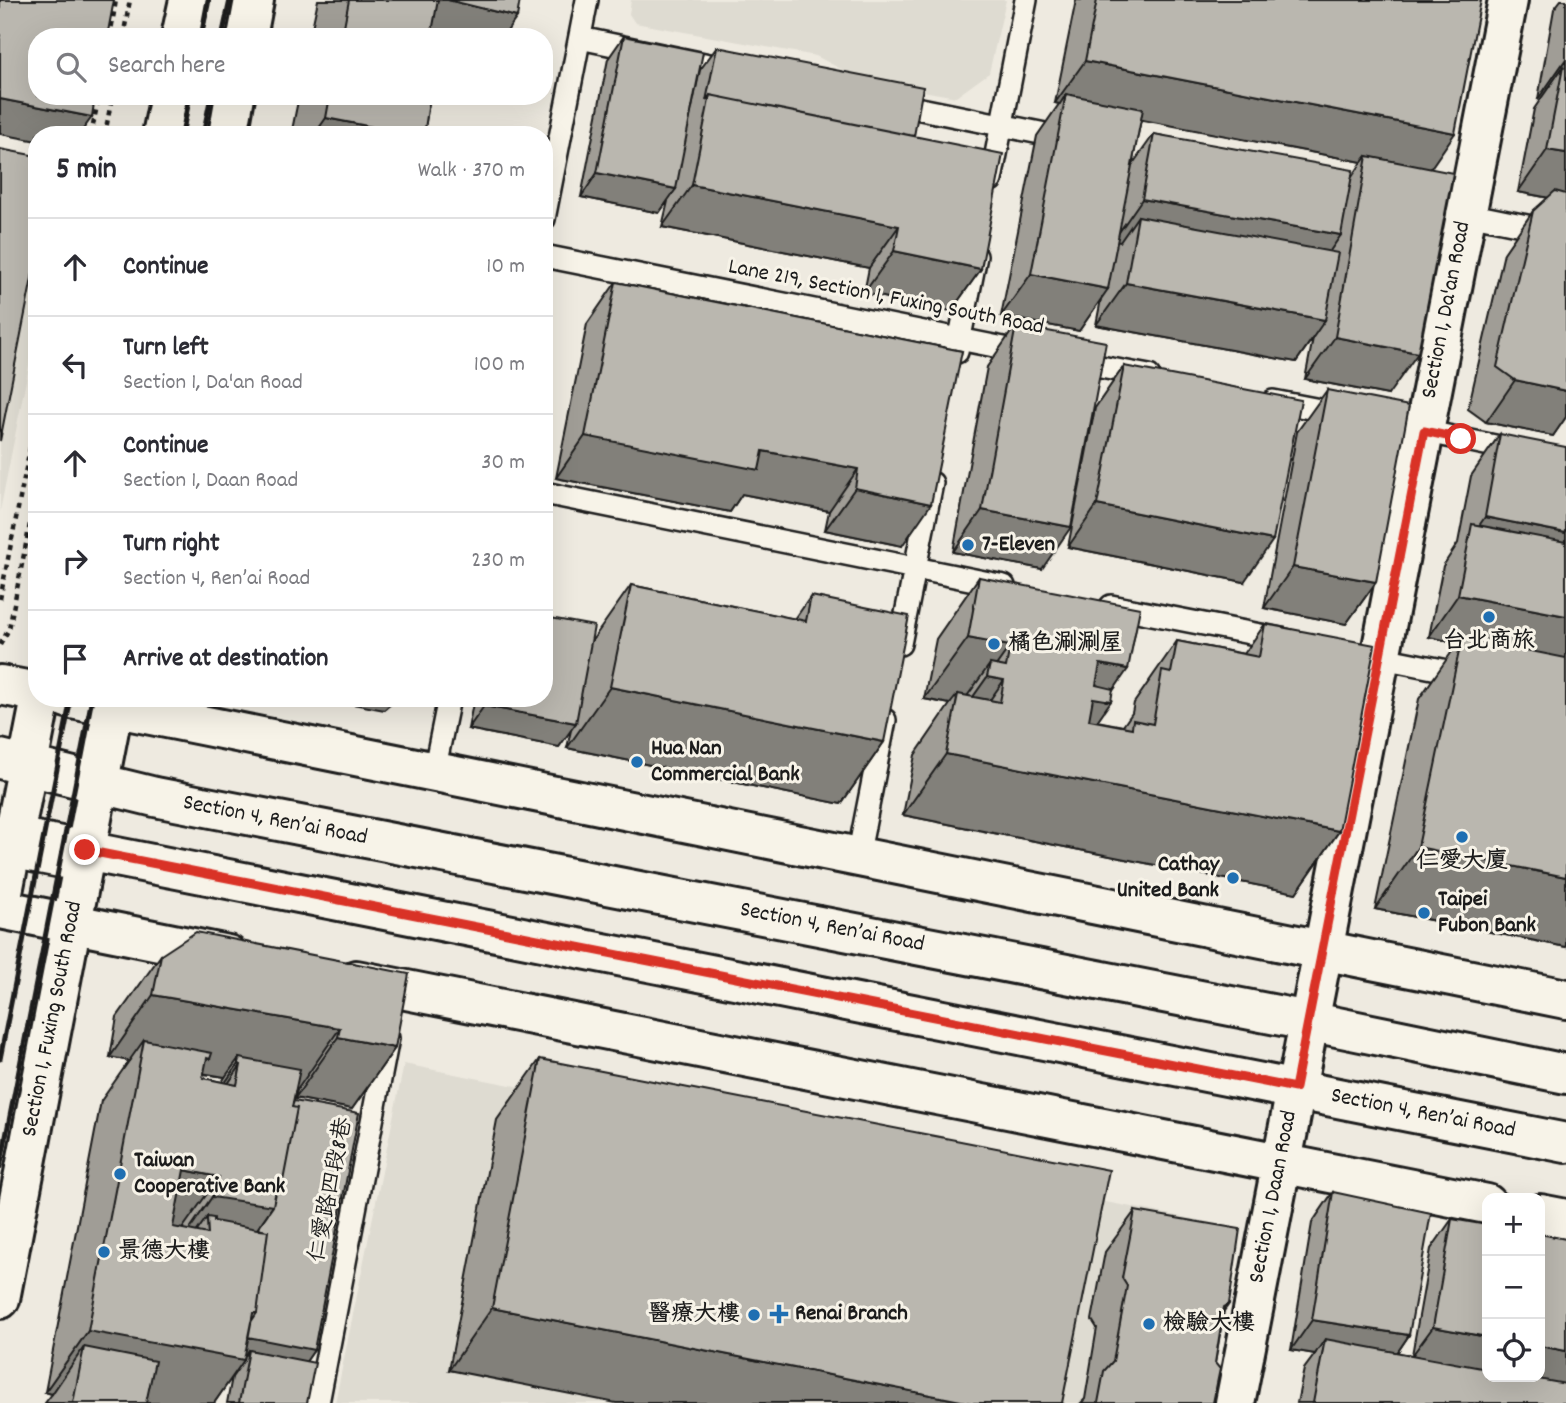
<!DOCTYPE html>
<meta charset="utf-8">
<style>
:root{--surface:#fff;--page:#f2f2f3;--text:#2b2b33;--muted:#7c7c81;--line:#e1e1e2}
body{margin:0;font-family:Dekko,"LXGW WenKai TC",sans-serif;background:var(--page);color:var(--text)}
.controls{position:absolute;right:21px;bottom:21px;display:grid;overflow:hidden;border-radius:14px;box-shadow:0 7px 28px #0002}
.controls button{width:63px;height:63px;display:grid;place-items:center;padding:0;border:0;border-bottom:2px solid var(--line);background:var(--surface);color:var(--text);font:35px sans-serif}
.stop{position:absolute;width:21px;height:21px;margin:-16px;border:5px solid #d93025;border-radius:50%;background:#fff}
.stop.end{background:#d93025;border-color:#fff;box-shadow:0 2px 7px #0008}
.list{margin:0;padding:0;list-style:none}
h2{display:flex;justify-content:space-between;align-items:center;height:91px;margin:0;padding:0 28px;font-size:30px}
h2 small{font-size:23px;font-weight:400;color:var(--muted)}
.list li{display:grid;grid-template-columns:46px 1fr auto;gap:21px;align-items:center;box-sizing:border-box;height:98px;padding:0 28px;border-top:2px solid var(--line)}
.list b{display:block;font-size:26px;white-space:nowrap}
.list p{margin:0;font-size:23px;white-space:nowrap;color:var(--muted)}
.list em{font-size:23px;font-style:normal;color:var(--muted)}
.icon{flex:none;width:38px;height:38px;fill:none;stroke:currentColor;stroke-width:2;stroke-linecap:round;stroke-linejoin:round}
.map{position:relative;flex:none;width:1566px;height:1403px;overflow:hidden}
.search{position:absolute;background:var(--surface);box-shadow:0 7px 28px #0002;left:28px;top:28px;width:525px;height:77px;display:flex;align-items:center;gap:18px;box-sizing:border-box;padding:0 24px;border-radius:28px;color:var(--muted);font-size:26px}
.panel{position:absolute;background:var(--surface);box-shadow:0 7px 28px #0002;left:28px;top:126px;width:525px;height:581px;border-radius:28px}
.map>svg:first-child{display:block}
.built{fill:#dedbd1}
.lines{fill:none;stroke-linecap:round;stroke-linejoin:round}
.service-casing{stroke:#1c1c1c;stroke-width:26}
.tertiary-casing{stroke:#1c1c1c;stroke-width:44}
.secondary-casing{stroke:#1c1c1c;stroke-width:44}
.path{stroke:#1c1c1c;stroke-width:4.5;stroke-dasharray:5 5;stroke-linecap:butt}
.service{stroke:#f7f3e8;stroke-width:21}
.tertiary{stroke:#f7f3e8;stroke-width:38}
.secondary{stroke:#f7f3e8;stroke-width:38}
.rail{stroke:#1c1c1c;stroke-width:5}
.wall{fill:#a09d96;stroke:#1c1c1c;stroke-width:2;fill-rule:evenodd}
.shaded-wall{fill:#82807a;stroke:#1c1c1c;stroke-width:2}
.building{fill:#bab7af;stroke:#1c1c1c;stroke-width:2}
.route{stroke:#d93025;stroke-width:9}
.poi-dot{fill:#1f6fb2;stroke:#f7f3e8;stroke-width:2.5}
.labels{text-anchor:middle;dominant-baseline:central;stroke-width:6;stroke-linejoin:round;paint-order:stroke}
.street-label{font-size:23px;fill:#1c1c1c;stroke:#f7f3e8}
.poi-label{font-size:23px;font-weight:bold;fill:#1c1c1c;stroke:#f7f3e8;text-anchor:start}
</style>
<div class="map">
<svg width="1566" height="1403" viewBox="0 0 1566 1403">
<rect width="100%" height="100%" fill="#eeeae0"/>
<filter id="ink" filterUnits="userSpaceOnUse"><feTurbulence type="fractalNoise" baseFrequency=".0143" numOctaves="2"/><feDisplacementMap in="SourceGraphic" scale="14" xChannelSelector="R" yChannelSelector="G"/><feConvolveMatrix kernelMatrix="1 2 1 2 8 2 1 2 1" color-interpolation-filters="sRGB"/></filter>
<g filter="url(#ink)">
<path class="built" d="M631 0H1006L989 73 956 97 862 80 816 56 635 23 629 14Z
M0 182 37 189V325L0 511Z
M404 1064 1223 1225 1187 1403H335Z"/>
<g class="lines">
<defs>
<path id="service" d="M580 38 733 70
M891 103 1065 138
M991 180 1026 0
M1458 212 1566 234
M544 219 587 0
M544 256 1029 353
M957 352 976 256
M1074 362 1149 376
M1273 401 1341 414
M1376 421 1566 461
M544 493 1004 586
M1111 606 1286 640
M900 644 932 483
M1372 656 1468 675
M434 772 449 698
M2 855 81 871
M858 857 885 720
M318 1403 388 1038"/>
<path id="tertiary" d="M1235 1403 1508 0"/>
<path id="secondary" d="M181 37 189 0
M247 37 254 0
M162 135 170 96
M228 135 235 96
M0 685 37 692
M67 698 1566 999
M0 759 155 797 1308 1021 1566 1074
M0 834 1566 1143
M0 907 41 698
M0 909 228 955
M356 980 1487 1204
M1540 1214 1566 1219
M0 1299 115 698"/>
</defs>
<use href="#service" class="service-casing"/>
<use href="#tertiary" class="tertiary-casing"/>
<use href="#secondary" class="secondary-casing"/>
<path class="path" d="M110 37 116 0
M123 37 130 0
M91 135 99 96
M105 135 112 96
M0 599 37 413
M0 645 9 629 37 489"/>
<use href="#service" class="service"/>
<use href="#tertiary" class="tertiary"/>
<use href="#secondary" class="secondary"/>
<path class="rail" d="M201 37 208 0
M222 37 230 0
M182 135 189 96
M203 135 211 96
M0 1059 71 698
M0 1167 92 698"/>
</g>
<path class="wall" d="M318 0H520L503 37H310Z
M1076 0H1481L1431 168 1388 395 1305 379 1313 338 1296 362 1096 325 1101 299 1079 331 1001 316 1037 136 1059 104 1055 103ZM1141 119 1362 162 1352 177 1154 134 1132 165Z
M1561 0H1566V417L1553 436 1486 422 1468 409 1504 253 1533 211 1549 198 1518 192 1534 109 1540 100 1538 99 1554 9Z
M624 36 688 126 700 70 717 47 914 136 981 269 951 311 864 293 869 268 662 227 668 201 659 213 581 197 608 59Z
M299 96H430L424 135H291Z
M616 282 962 351 902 546 825 530 829 511 742 494 730 512 556 478 587 324Z
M1016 325 1042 569 953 552 987 367Z
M1124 366 1244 582 1068 547 1095 408Z
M1327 390 1376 582 1346 624 1264 608 1297 432Z
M1500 434 1566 947 1375 909 1419 699 1458 643 1429 637 1443 566 1458 543 1471 476Z
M979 577 1112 692 1097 721 1123 726 1132 713 1134 703 1177 641 1244 654 1265 624 1339 831 1296 893 903 815 915 755 950 704 924 699 936 639Z
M631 585 795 619 811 596 884 742 841 804 567 748 571 730 559 747 468 729 474 698H544L545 617 591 642Z
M161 955 395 1048 352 1109 295 1098 297 1090H296L294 1101 314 1350 306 1361 307 1403H227L232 1377 214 1403H45L52 1394 45 1392 101 1101 129 1061 110 1057 117 1017ZM203 1074 225 1077 222 1082 203 1078Z
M540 1059 1062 1403 449 1370 497 1120Z
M1333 1192 1409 1335 1397 1353 1412 1355 1431 1249 1452 1219 1566 1403H1297L1304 1369 1315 1354 1291 1350 1312 1223Z
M1135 1211 1229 1304 1224 1311 1215 1363 1213 1403H1081L1085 1399 1097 1328 1092 1320 1105 1252Z"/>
<path class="shaded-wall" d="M436 0H448L517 17 503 37H411Z
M1566 59V104L1563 67 1540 100 1538 99Z
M1085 61 1455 133 1426 175 1367 156 1362 162 1064 105 1066 94 1060 104 1055 103Z
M0 99 92 117 79 135H37V141L0 134Z
M326 118 414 135H314Z
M1547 150 1566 153V201L1518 192Z
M597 173 676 189 659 213 581 197Z
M692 185 899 226 869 268 662 227Z
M1142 199 1341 235 1312 277 1138 216 1120 242 1113 241Z
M894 251 981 269 951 311 864 293Z
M1031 274 1108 289 1079 331 1001 316Z
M1126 283 1325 320 1296 362 1096 325Z
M1335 337 1418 353 1388 395 1305 379Z
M1515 380 1566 391V417L1553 436 1486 422Z
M585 436 763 451 858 469 829 511 742 494 730 512 556 478Z
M855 488 931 504 902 546 825 530Z
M1097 505 1273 540 1244 582 1068 547Z
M982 510 1071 527 1042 569 953 552Z
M1485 517 1566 533V580L1469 540Z
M1293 567 1376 582 1346 624 1264 608Z
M1458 595 1566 616V664L1462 637 1458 643 1429 637Z
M968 638 1010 646 988 677 1004 680 961 741 951 728 987 677 990 664 960 706 958 694 950 704 924 699Z
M1100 664 1128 669 1106 701H1111L1068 763Z
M610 687 884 742 841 804 567 748Z
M322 698H396L392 703 384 710Z
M484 706 576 723 559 747 468 729Z
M946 754 1339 831 1296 893 903 815Z
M1418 847 1566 877V947L1375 909Z
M153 995 340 1028 297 1090 238 1080 241 1065 198 1127 195 1126 238 1064 239 1058 225 1077 201 1073 144 1040 129 1061 110 1057Z
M338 1037 395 1048 352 1109 295 1098Z
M184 1170 219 1177 175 1239 141 1232Z
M279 1180 283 1181 273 1206 230 1268 208 1234 207 1217 177 1260 169 1259 212 1197Z
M492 1308 971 1403H616L449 1370Z
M253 1313H257L314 1350 303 1366 249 1350 246 1355 230 1352 244 1360 214 1403H101L84 1347 52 1394 45 1392 88 1331Z
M1312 1320 1409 1335 1388 1366 1325 1339 1315 1354 1291 1350Z
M1433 1327 1487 1337V1371L1411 1357Z
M1540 1346 1566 1351V1385L1521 1377H1540Z"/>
<path class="building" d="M0 0H114L107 37H37V96H95L92 117 0 99Z
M349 0H438L431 37H342Z
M448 0H520L517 17Z
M1097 0H1481L1455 133 1085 61Z
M624 36 703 52 676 189 597 173Z
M717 47 923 87 914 136 710 95 706 101Z
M1563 67 1566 68V153L1547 150Z
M1066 94 1143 109 1108 289 1031 274Z
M710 95 1003 154 981 269 894 251 899 226 692 185Z
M330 96H430L424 135H414L326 118Z
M1154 134 1353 170 1341 235 1142 199Z
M0 149 37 156V253L0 441Z
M1367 156 1453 173 1418 353 1335 337Z
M1555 191 1566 194V391L1515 380 1497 367 1533 211Z
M1138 216 1338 253 1325 320 1126 283Z
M616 282 962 351 931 504 855 488 858 469 763 451 759 470 585 436Z
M1016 325 1106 342 1071 527 982 510Z
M1124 366 1301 400 1273 540 1097 505Z
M1327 390 1409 406 1376 582 1293 567Z
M1500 434 1566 447V533L1485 517Z
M1472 524 1566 542V616L1458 595Z
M979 577 1140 608 1128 669 1100 664 1096 685 1113 689 1111 701 1093 698 1089 720 1132 728 1133 720 1153 724 1162 671 1171 673 1177 641 1259 657 1265 624 1375 645 1339 831 946 754 958 694 1000 702 1004 680 987 677 990 664 1006 667 1010 646 968 638Z
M631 585 806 621 811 596 909 616 884 742 610 687Z
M544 605 547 606 545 617 594 626 576 723 484 706 486 698H544Z
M1462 637 1566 658V877L1418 847Z
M196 932 409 974 395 1048 338 1037 340 1028 153 995 161 955Z
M144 1040 212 1053 210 1059 207 1058 203 1078 237 1085 241 1065 238 1064 239 1058 300 1069 292 1107 297 1108 283 1181 279 1180 273 1206 212 1197 219 1177 184 1170 173 1227 208 1234 207 1217 214 1218V1221L268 1231 257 1313H253L244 1360 88 1331Z
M540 1059 1109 1170 1062 1403H971L492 1308Z
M294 1101 359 1113 314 1350 248 1337 251 1322 257 1313 268 1231 259 1230 260 1225 273 1206 276 1190 283 1181 297 1108 292 1107Z
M1333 1192 1431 1213 1409 1335 1312 1320Z
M1135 1211 1240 1229 1229 1304 1224 1307 1215 1363 1220 1369 1213 1403H1098L1104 1371 1113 1361 1127 1286 1122 1278Z
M1452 1219 1487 1225V1337L1433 1327Z
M1540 1234 1566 1239V1351L1540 1346Z
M1325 1339 1487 1369V1377H1527L1566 1384V1403H1313Z
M84 1347 155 1361 146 1403H73Z
M249 1350 315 1363 307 1403H239Z"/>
</g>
<g class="lines" filter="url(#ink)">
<path class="route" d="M85 850 1295 1088 1424 431 1461 439"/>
</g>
<g class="poi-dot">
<circle cx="968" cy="545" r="7"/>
<circle cx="1489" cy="617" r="7"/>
<circle cx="994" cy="644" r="7"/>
<circle cx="637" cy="762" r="7"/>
<circle cx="1462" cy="837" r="7"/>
<circle cx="1233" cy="878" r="7"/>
<circle cx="1424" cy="913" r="7"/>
<circle cx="120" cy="1174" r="7"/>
<circle cx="104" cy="1252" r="7"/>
<path d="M775.5 1303.5h7v7h7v7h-7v7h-7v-7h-7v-7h7z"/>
<circle cx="754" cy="1315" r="7"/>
<circle cx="1149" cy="1324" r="7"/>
</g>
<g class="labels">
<g class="street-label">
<text transform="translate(886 298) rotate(11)">Lane 219, Section 1, Fuxing South Road</text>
<text transform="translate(1447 310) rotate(-79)">Section 1, Da'an Road</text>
<text transform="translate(275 821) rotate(11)">Section 4, Ren’ai Road</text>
<text transform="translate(832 928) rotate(11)">Section 4, Ren’ai Road</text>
<text transform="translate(53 1019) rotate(-79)">Section 1, Fuxing South Road</text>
<text transform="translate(1423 1114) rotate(11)">Section 4, Ren’ai Road</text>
<text transform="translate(332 1190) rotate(-79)">仁愛路四段8巷</text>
<text transform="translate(1274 1197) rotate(-79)">Section 1, Daan Road</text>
</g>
<g class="poi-label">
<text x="982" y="545">7-Eleven</text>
<text x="1489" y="642" text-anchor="middle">台北商旅</text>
<text x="1008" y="644">橘色涮涮屋</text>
<text x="651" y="749">Hua Nan<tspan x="651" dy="26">Commercial Bank</tspan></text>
<text x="1462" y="862" text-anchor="middle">仁愛大廈</text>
<text x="1219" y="865" text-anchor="end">Cathay<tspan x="1219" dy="26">United Bank</tspan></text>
<text x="1438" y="900">Taipei<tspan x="1438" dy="26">Fubon Bank</tspan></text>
<text x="134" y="1161">Taiwan<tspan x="134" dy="26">Cooperative Bank</tspan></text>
<text x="118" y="1252">景德大樓</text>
<text x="795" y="1314">Renai Branch</text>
<text x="740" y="1315" text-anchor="end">醫療大樓</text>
<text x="1163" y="1324">檢驗大樓</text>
</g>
</g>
</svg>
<div class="controls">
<button>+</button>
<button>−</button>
<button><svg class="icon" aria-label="locate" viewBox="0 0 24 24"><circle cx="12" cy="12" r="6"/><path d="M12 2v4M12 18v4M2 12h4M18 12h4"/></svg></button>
</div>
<div class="stop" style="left:1461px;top:439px"></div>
<div class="stop end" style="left:85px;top:850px"></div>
<div class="search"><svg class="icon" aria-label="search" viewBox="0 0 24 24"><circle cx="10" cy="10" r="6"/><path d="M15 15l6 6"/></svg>Search here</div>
<section class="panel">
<h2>5 min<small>Walk · 370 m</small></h2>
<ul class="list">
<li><svg class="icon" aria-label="ahead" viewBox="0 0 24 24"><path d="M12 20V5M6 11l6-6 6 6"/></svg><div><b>Continue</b></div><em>10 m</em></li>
<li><svg class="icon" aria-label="left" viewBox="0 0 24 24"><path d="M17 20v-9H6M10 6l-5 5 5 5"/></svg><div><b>Turn left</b><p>Section 1, Da'an Road</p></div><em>100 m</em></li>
<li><svg class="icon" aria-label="ahead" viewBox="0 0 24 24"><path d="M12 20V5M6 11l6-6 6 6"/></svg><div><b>Continue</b><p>Section 1, Daan Road</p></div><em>30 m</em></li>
<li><svg class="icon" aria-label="right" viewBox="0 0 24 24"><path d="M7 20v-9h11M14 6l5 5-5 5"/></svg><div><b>Turn right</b><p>Section 4, Ren’ai Road</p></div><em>230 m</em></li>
<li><svg class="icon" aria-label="arrive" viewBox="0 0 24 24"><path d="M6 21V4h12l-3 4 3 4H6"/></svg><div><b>Arrive at destination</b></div></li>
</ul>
</section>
</div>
